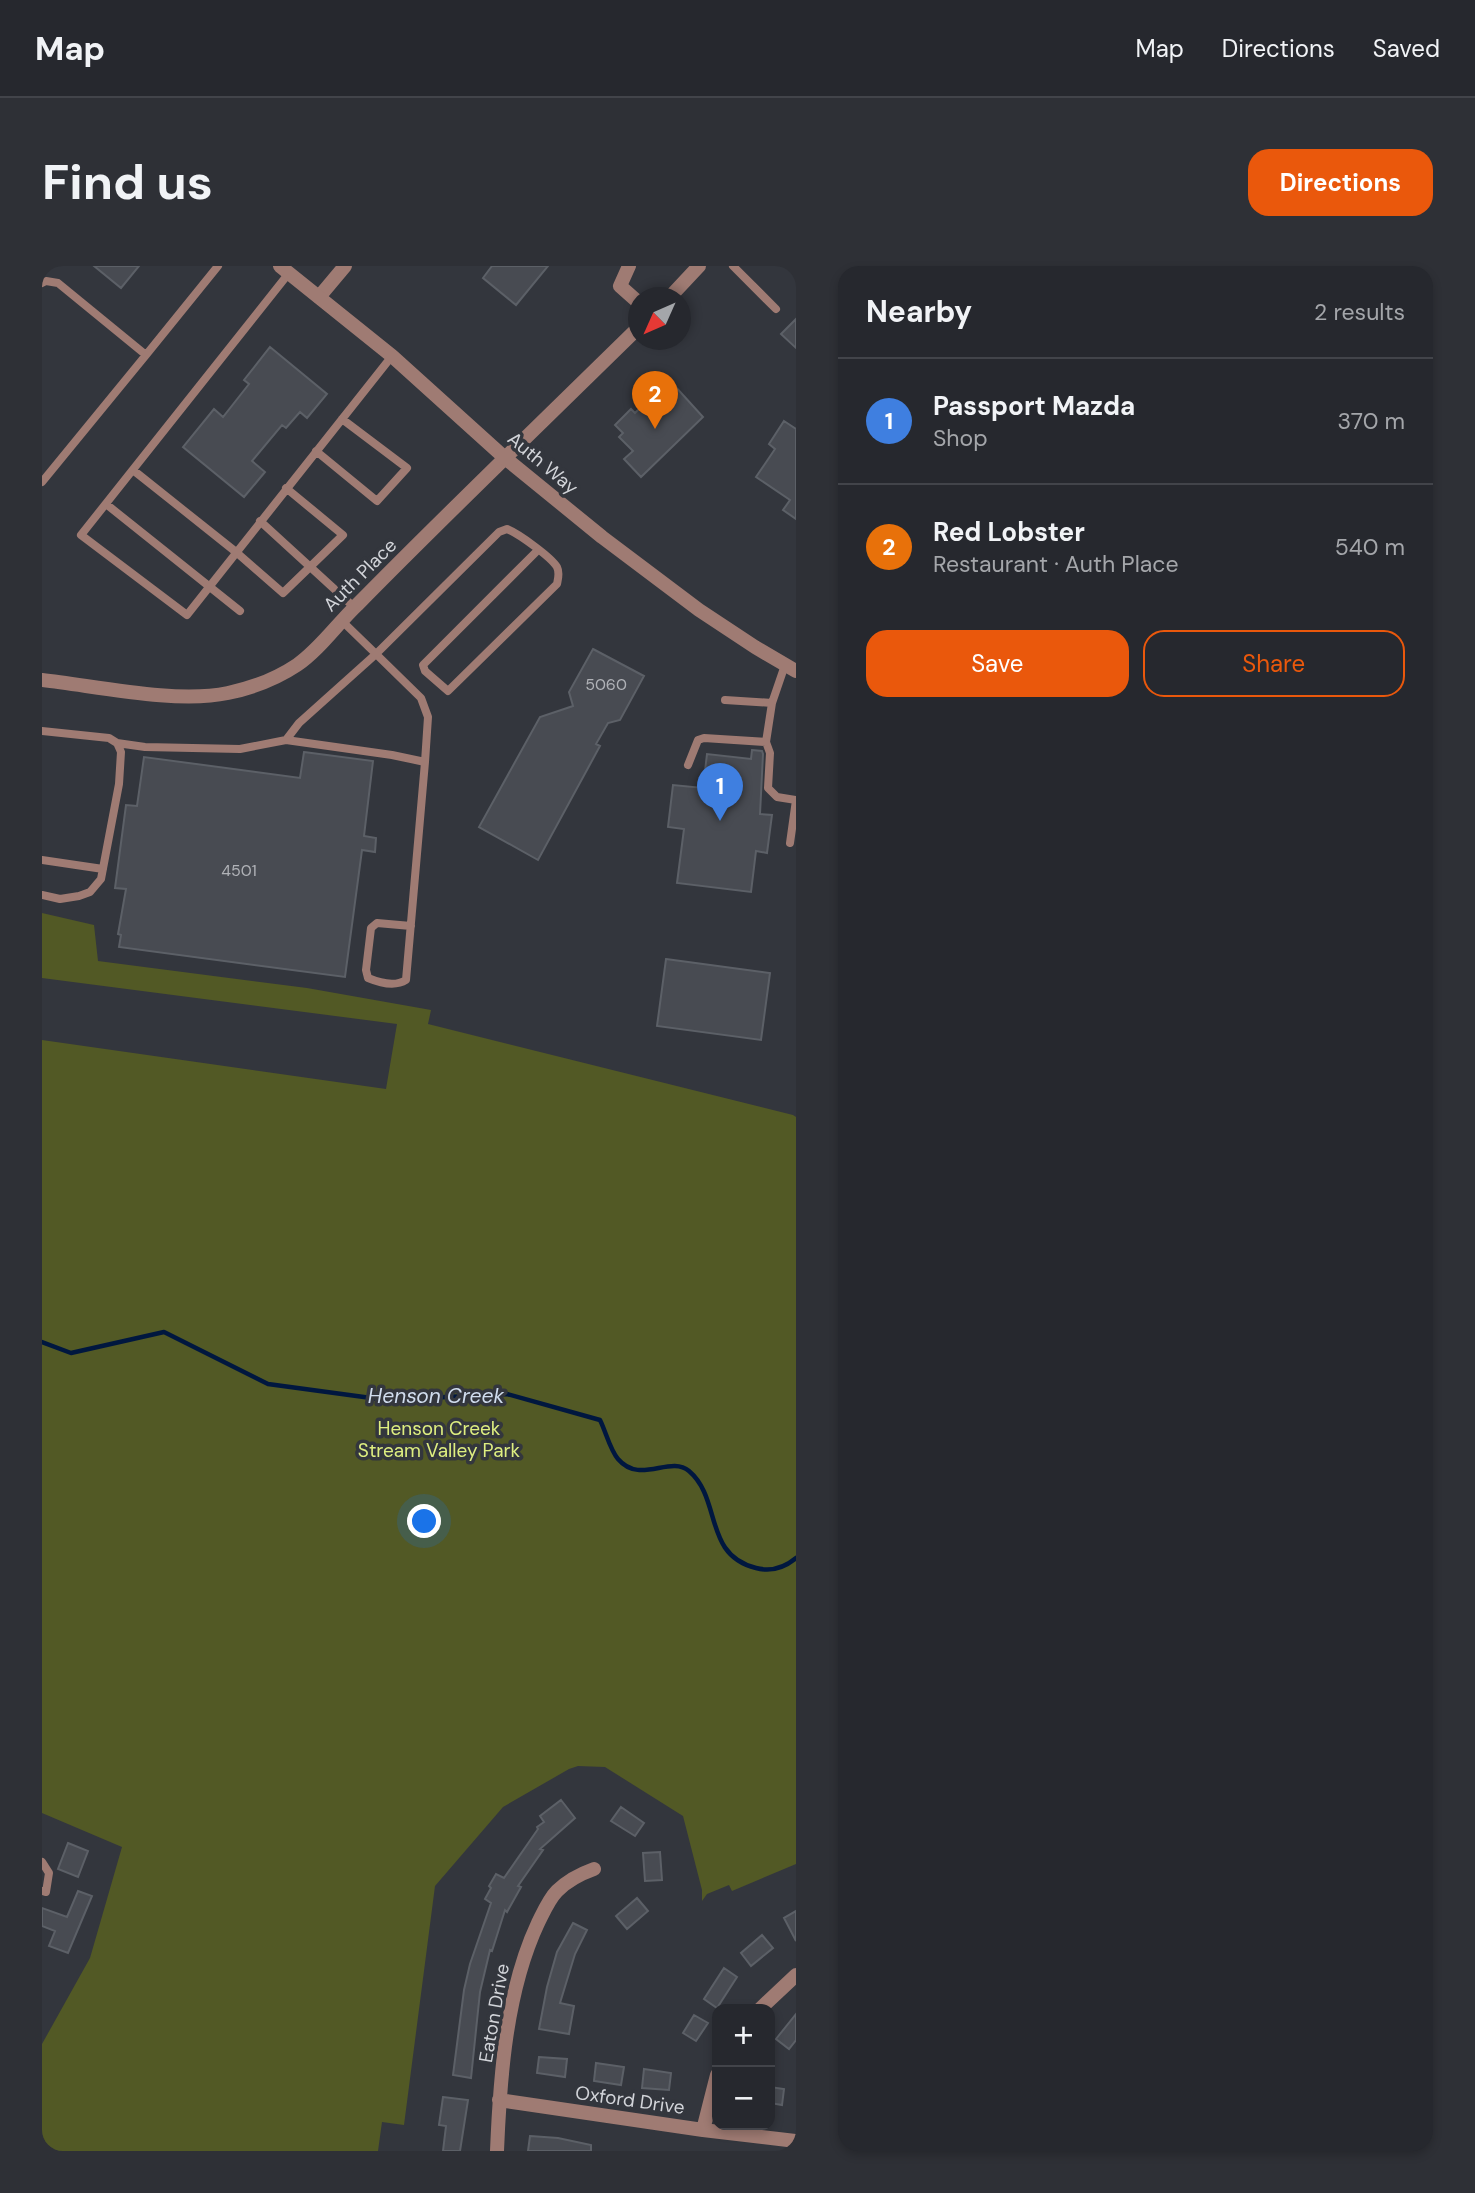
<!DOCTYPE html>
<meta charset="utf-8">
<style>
:root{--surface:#26282e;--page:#2e3036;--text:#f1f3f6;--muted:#a4a6aa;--line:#42444a;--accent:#ea580c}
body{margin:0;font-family:"DM Sans",sans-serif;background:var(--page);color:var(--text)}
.controls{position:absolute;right:21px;bottom:21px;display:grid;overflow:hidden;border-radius:14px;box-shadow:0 4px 10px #0003}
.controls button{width:63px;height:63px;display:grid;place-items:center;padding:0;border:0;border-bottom:2px solid var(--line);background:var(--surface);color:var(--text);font:35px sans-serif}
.compass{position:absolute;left:586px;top:21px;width:63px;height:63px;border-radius:50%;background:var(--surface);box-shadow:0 4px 10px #0003;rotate:225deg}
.you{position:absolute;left:383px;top:1256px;width:24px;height:24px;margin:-18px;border:5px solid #fff;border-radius:50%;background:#1a73e8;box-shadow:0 0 0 10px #1a73e833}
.badge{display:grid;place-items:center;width:46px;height:46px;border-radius:50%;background:var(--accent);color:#fff;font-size:23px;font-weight:700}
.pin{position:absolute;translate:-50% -58px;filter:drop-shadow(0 2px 4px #0008)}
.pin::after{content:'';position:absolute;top:37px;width:24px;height:21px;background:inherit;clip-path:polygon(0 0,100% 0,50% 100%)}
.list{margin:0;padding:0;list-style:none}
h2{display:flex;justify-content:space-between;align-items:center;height:91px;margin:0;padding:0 28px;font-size:30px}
h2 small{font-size:23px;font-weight:400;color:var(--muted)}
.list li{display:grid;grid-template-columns:46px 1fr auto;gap:21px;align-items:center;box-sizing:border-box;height:126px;padding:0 28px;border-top:2px solid var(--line)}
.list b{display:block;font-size:26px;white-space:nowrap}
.list p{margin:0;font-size:23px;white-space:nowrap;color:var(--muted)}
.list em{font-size:23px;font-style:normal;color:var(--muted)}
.actions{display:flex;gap:14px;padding:21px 28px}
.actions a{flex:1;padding:16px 0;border:2px solid var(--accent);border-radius:21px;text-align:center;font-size:24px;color:var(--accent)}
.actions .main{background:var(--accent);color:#fff}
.map{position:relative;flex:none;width:754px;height:1885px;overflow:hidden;border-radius:21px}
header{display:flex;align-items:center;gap:42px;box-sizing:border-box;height:98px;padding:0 35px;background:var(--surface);border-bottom:2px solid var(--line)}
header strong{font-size:33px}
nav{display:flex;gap:38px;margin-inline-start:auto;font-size:24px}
.intro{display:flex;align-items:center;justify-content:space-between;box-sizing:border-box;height:168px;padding:0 42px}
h1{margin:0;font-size:49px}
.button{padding:18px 32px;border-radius:21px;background:var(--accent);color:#fff;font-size:24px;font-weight:700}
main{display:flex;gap:42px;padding:0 42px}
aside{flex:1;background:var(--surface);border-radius:21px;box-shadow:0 4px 10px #0003}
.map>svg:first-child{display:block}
.green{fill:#525925}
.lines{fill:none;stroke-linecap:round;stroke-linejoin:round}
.stream{stroke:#00173f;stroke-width:4.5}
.building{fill:#484b52;stroke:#5c6067;stroke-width:2}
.service{stroke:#9f7b73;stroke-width:8}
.minor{stroke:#9f7b73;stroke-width:14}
.tertiary{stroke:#9f7b73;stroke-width:14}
.labels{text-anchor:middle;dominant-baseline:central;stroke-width:7;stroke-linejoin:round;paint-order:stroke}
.number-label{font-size:16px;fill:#b0b2b7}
.street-label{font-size:19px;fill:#d2d4d9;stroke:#33363d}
.park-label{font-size:19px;fill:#deee80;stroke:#33363d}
.water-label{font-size:21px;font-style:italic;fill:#d0dced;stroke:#33363d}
</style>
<header>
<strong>Map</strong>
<nav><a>Map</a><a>Directions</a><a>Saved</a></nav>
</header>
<div class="intro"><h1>Find us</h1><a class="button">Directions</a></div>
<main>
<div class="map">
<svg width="754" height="1885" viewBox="0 0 754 1885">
<rect width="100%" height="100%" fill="#33363d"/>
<path class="green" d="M0 647 52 659 56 695 265 722 389 744 386 758 751 849 754 851V1598L690 1625 687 1619 665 1628 660 1635V1624L641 1550 563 1501 536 1500 527 1503 461 1541 393 1620 362 1859 340 1856 336 1885H0V1778L48 1692 80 1581 0 1547V774L344 823 355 758 0 712Z"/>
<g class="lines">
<path class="stream" d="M0 1076 29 1087 122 1066 226 1118 344 1134 465 1128 558 1154C564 1166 568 1184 576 1193 598 1219 628 1189 647 1205 680 1233 661 1289 714 1302 729 1306 742 1302 754 1292"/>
</g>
<path class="building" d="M52 0H97L79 22Z
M450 0H506L474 39 441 12Z
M754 53V82L739 68Z
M228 81 285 128 265 152 258 146 244 162 240 159 210 195 223 206 202 231 141 181 172 143 181 151 207 118 202 114Z
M631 118 661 151 599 211 582 193 591 185 577 171 581 167 573 159 589 143 593 147 620 120 625 124Z
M742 155 754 163V253L741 244 748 234 714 211 733 183 727 178Z
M551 383 602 410 578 454 566 457 554 478 558 480 496 594 437 561 498 451 531 440 527 426Z
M710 484 720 485 721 488 718 548 730 549 725 587 714 585 709 626 635 617 642 563 626 561 631 519 661 522 665 488 709 493Z
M262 486 331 495 322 570 334 572 333 586 320 584 303 711 77 681 79 669 76 668 84 623 73 622 84 539 95 540 102 491 258 512Z
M624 693 728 707 719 774 615 760Z
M519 1534 533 1552 498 1583 501 1584 476 1620 479 1621 465 1646 463 1644 450 1685 448 1684 438 1726 429 1812 411 1809 422 1724 428 1698 449 1637 443 1633 449 1622 447 1620 454 1608 462 1612 496 1563 495 1561 502 1556 498 1550Z
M579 1541 602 1557 593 1570 569 1555Z
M26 1577 46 1585 36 1611 16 1603Z
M618 1586 620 1614 603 1615 601 1587Z
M36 1625 50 1630 26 1687 7 1680 13 1665 0 1660V1642L25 1651Z
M595 1632 606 1645 585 1663 574 1650Z
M754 1645V1675L742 1652Z
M531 1657 545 1664 533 1688 518 1737 532 1740 527 1768 497 1763 505 1721 515 1686Z
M720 1669 731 1682 709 1700 699 1687Z
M682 1702 695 1711 675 1742 662 1733Z
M754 1748V1774L747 1783 734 1773Z
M652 1749 666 1757 654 1775 641 1767Z
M497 1791 525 1793 523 1811 495 1807Z
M554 1797 582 1801 579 1819 552 1815Z
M602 1803 629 1807 627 1824 600 1822Z
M728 1821 742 1823 740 1839 728 1837Z
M401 1831 426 1834 418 1885H401L404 1860 397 1859Z
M488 1870 516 1872 549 1879V1885H486Z"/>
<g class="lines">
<path class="service" d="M691 0 734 43
M247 7 39 269 145 349 350 90
M0 17 4 15 16 17 104 89 176 0
M274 185 335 235 365 202 300 153
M91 204 194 286 241 327 301 269 244 222
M0 216 104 89
M64 238 198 345
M218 255 312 341
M300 355 334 388 457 266 465 263C477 268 509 291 515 301 518 307 516 313 515 318L406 425 383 405 381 399 496 284
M683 434 730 437 743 399
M0 465 67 472 75 477 79 486 77 518 59 613 48 626 37 630 18 633 0 629
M244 474 257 457 334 388 379 432 386 451 383 496
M724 476 728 487 726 522 735 531 754 534 748 577
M75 477 103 481 198 483 244 474 350 489 383 496 364 714C353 721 338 717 326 712L324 704 329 662 335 657 369 660
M646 499 656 474 662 472 724 476 730 437
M0 594 61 603
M0 1596 7 1607 4 1626 0 1625"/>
<path class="minor" d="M587 0 578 20 596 36
M277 31 303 0
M0 414C54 420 134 438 186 427 210 422 234 413 255 399 278 383 295 358 315 339 364 289 413 241 463 192
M718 1743 754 1709
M457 1834 661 1864 754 1875
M661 1864 675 1809
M455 1885C458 1811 464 1725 496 1657 501 1647 507 1633 515 1625 526 1614 538 1608 552 1603"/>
<path class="tertiary" d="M238 0 350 90 463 192 560 271 657 344 713 381 754 405
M627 32 657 0
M463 192 596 62"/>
</g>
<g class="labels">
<g class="number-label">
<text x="564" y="418">5060</text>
<text x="197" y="604">4501</text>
</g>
<g class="street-label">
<text transform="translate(501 197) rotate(40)">Auth Way</text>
<text transform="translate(318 309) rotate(-45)">Auth Place</text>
<text transform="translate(452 1747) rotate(-80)">Eaton Drive</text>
<text transform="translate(588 1834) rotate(8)">Oxford Drive</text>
</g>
<g class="park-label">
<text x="397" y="1162">Henson Creek<tspan x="397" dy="22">Stream Valley Park</tspan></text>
</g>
<g class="water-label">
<text x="394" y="1130">Henson Creek</text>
</g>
</g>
</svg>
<div class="controls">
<button>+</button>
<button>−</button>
</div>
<svg class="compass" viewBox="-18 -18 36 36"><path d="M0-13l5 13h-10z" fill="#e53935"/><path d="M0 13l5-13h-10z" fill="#a4a6aa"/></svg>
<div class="you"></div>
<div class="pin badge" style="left:678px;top:555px;background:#3f7fe0">1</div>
<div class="pin badge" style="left:613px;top:163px;background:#e8710a">2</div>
</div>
<aside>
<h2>Nearby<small>2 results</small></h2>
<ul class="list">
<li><span class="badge" style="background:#3f7fe0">1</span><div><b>Passport Mazda</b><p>Shop</p></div><em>370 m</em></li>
<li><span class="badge" style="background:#e8710a">2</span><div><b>Red Lobster</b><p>Restaurant · Auth Place</p></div><em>540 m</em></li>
</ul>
<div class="actions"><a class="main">Save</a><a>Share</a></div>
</aside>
</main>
